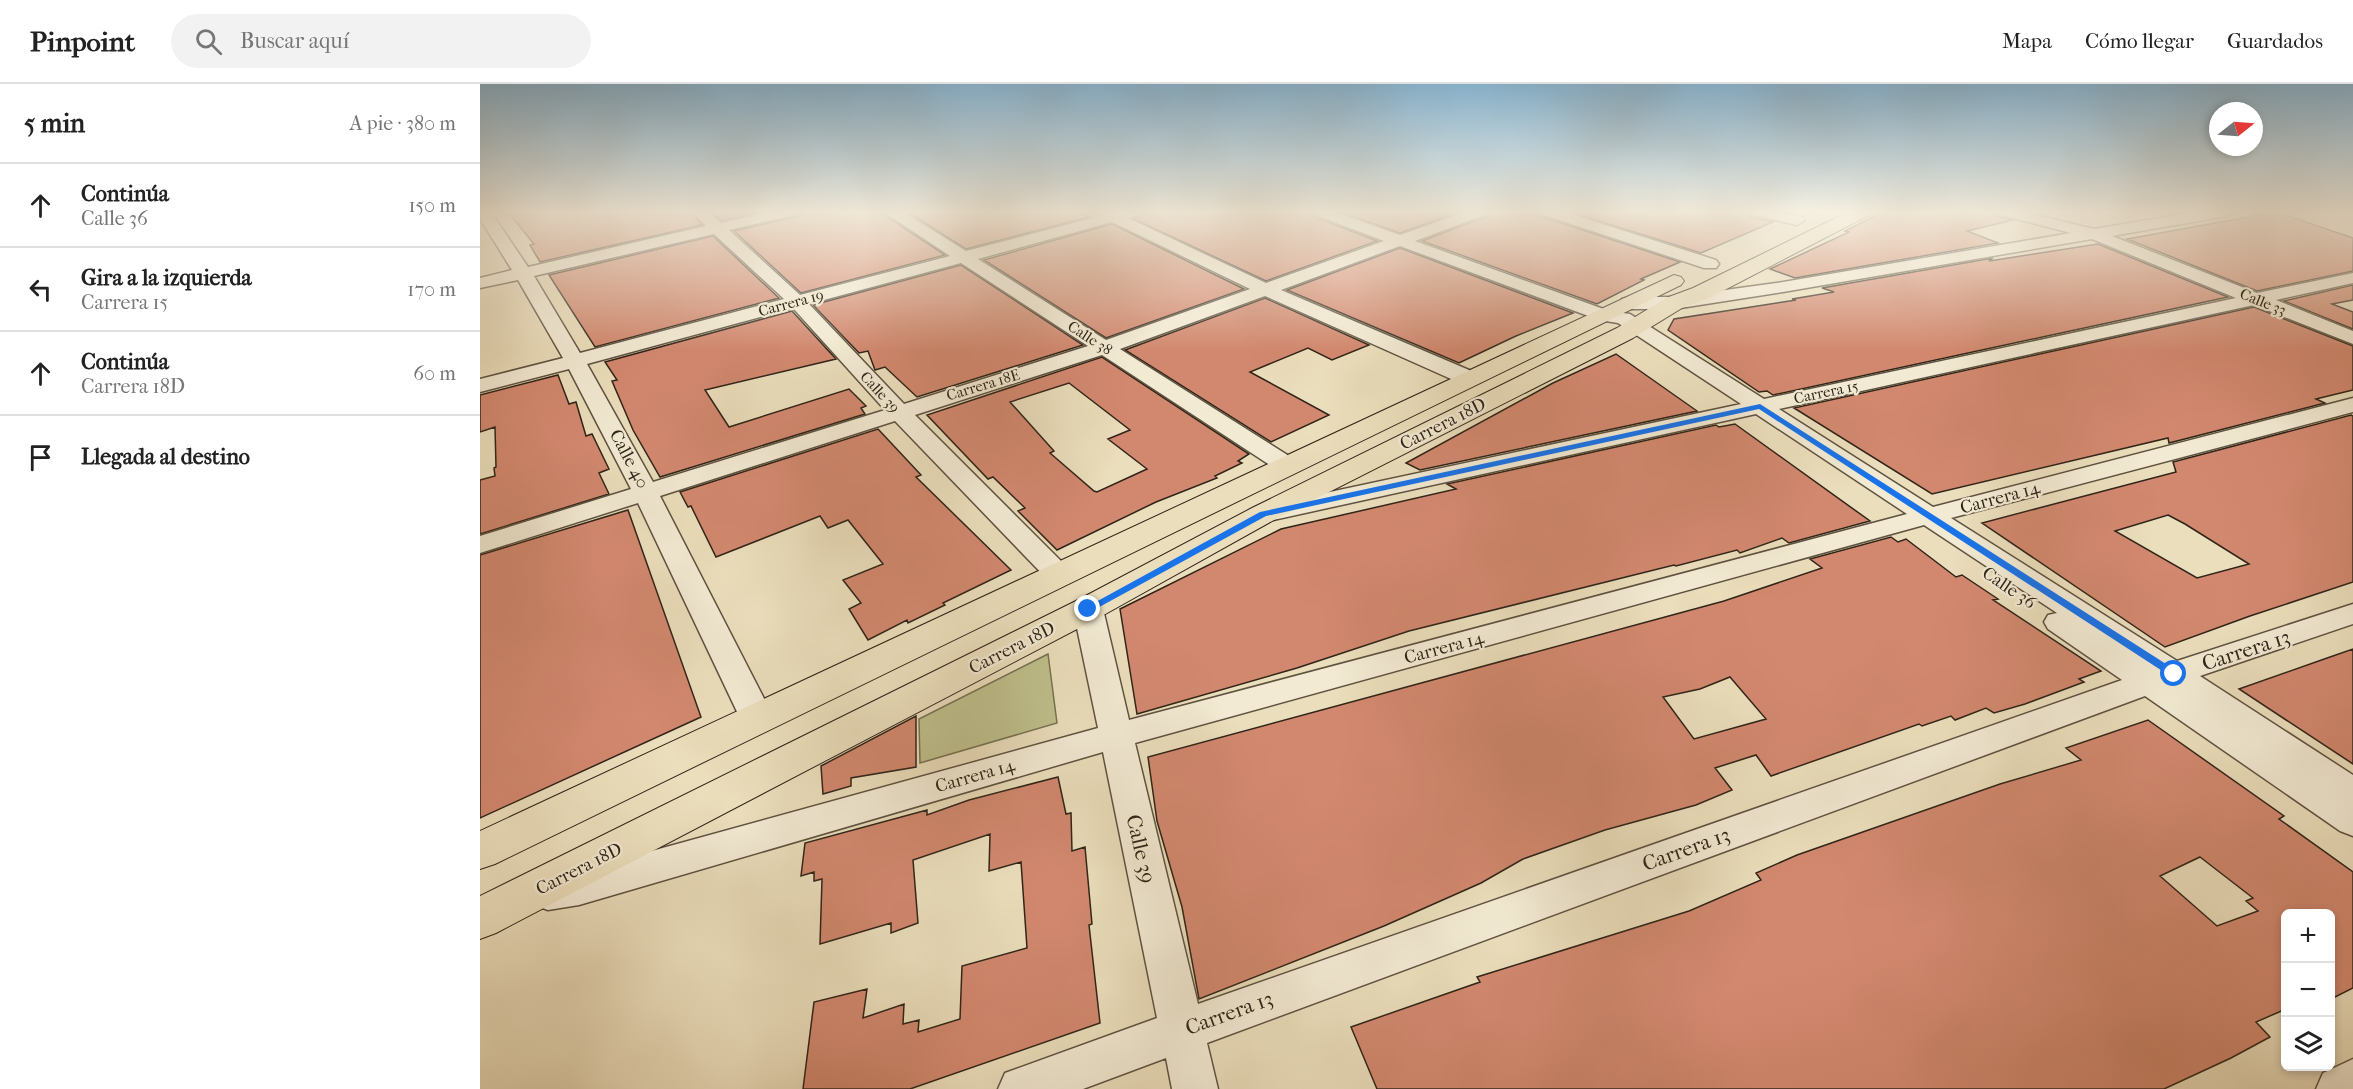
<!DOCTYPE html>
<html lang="es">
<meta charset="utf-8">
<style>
:root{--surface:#fff;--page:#f2f2f2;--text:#222;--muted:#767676;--line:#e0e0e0}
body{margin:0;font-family:"IM FELL French Canon",serif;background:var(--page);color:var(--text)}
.controls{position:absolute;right:18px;bottom:18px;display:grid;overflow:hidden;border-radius:9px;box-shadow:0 3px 9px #0003}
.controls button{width:54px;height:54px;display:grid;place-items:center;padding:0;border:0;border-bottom:2px solid var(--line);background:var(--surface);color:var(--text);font:30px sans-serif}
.compass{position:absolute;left:1729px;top:18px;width:54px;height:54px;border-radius:50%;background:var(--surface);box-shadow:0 3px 9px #0003;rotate:73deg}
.stop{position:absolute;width:18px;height:18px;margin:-14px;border:4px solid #1a73e8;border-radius:50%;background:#fff}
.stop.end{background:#1a73e8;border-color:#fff;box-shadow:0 2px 6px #0008}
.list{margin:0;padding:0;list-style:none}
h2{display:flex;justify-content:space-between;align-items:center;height:78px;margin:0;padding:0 24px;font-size:26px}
h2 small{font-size:20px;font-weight:400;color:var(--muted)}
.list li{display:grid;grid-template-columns:39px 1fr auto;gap:18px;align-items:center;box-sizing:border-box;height:84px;padding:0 24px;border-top:2px solid var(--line)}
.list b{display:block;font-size:22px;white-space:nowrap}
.list p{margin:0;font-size:20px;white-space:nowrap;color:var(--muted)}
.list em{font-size:20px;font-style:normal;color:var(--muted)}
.icon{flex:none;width:33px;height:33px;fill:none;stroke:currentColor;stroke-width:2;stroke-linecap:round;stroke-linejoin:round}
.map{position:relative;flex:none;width:1873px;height:1005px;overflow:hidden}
header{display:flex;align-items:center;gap:36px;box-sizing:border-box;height:84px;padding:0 30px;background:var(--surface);border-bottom:2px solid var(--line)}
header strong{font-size:28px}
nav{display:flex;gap:33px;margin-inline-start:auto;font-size:21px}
.search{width:420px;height:54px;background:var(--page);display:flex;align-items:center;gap:15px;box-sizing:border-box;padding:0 21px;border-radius:33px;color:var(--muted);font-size:22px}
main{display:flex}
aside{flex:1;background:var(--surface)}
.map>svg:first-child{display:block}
.green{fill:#bebf8c;stroke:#767252;stroke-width:1.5}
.building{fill:#d2886f;stroke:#2f2418;stroke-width:1.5;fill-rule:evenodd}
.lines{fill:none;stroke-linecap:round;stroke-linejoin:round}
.minor-casing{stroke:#5e5241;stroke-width:3}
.major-casing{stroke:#2f2418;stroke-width:2}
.minor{fill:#f2ead3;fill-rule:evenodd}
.major{fill:#ebdebc;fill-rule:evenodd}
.route{fill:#1a73e8}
.labels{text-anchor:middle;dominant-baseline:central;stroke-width:4.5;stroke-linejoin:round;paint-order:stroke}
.far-street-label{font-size:15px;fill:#2f2418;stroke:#f2ead3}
.street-label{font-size:18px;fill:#2f2418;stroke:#f2ead3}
.near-street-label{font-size:21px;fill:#2f2418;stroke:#f2ead3}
</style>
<header>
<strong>Pinpoint</strong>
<div class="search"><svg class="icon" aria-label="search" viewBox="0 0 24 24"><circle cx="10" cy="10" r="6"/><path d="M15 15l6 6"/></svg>Buscar aquí</div>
<nav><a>Mapa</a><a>Cómo llegar</a><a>Guardados</a></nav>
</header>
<main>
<aside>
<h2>5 min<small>A pie · 380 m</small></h2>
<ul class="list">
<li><svg class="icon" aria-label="ahead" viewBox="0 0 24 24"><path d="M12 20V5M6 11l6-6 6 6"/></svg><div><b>Continúa</b><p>Calle 36</p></div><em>150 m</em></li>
<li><svg class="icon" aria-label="left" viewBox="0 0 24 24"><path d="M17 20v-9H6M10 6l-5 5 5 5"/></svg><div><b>Gira a la izquierda</b><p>Carrera 15</p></div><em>170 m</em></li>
<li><svg class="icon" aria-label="ahead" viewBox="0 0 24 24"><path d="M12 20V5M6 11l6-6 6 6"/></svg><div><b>Continúa</b><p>Carrera 18D</p></div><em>60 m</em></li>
<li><svg class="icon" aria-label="arrive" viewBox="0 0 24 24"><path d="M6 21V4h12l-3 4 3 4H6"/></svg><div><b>Llegada al destino</b></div></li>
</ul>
</aside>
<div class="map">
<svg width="1873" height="1005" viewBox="0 0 1873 1005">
<rect width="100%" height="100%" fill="#ebdebc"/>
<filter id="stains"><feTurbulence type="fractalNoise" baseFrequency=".00333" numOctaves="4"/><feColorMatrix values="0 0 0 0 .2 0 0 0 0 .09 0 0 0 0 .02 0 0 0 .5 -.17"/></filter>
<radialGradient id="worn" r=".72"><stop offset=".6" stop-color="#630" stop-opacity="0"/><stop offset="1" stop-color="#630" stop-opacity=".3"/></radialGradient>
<path class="green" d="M568 570 577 639 440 679 439 635Z"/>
<path class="building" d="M27 127H210L222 141 60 178 50 161 54 160Z
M231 127H285L242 137Z
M322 127H403L406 132 465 171 321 209 254 147 319 132Z
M426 127H597L609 133 486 165Z
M666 127H829L832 132 897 157 786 197 654 135 663 132Z
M858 127H982L920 149Z
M1011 127H1056L1060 132 1200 178 1161 195 1164 196 1117 220 942 157 1008 132Z
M1087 127H1264L1268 132 1293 138 1221 169Z
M1405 127H1513L1516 132 1533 136 1487 147 1518 159 1315 194 1290 185 1369 148 1365 147Z
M1796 128 1873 154V187L1777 207 1647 155Z
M632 140 764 205 626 254 504 176Z
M233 152 299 214 115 263 69 191Z
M1618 160 1748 213 1293 311 1287 307 1279 308 1188 246 1194 235 1316 216 1312 215 1354 208 1342 204 1513 174 1509 177Z
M920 164 1093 229 1036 252 979 279 807 206Z
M481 181 603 261 437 313 405 283 395 286 388 267 379 269 333 221Z
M1873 201V216L1852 220 1873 228V245L1804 217Z
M785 214 889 261 852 276 828 264 770 288 849 331 791 358 645 266Z
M1774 223 1873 262V306L1836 315 1845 319 1689 359 1688 354 1452 410 1314 324Z
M312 227 356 275 225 306 249 343 369 305 386 322 381 324 385 330 180 393 153 346 132 297 137 296 125 278Z
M1136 270 1217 327 940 386 926 379 1073 299Z
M622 273 769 370 758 377 762 379 735 392 737 394 676 418 577 466 538 427 545 424 513 393 508 395 447 331ZM589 299 650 346 628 355 667 385 617 408 614 407 570 369 574 367 530 318Z
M78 291 89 320 96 318 106 352 112 350 129 385 119 389 129 410 0 450V396L15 392 14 384 16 383 15 343 0 348V311Z
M1871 331 1873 332V498L1770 532 1685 563 1502 439 1696 388 1693 378ZM1688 431 1705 440 1769 480 1717 494 1635 447Z
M1255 340 1390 437 1309 459 1302 454 1260 469 1257 466 1196 482 1194 481 929 547 817 584 657 630 640 525 801 445 976 405 967 400 1236 341 1239 343Z
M398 345 441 391 436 393 531 486 463 519 465 521 428 539 427 536 388 556 369 525 381 519 363 496 403 480 368 436 348 444 340 432 236 473 211 422 208 423 200 408Z
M148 426 221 633 0 734V471Z
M1411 453 1418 458 1426 455 1476 493 1482 491 1518 515 1513 516 1621 587 1599 595 1604 598 1545 620 1514 629 1506 624 1475 636 1471 632 1442 642 1439 640 1291 692 1276 671 1235 684 1252 706 1216 721 1125 746 1043 775 1001 799 904 842 719 915 702 823 677 737 668 673 1244 517 1342 484 1330 475ZM1250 593 1286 635 1214 655 1183 613 1220 605Z
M1873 565V680L1759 605 1850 573Z
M436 632V683L371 694V702L343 710 341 682Z
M1668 636 1804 732 1799 735 1873 788V904L1851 915V830H1806V925L1776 938 1790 953 1751 974 1684 1005H897L871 943 1000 898 997 893 1209 827 1281 796 1276 789 1317 771 1520 700 1601 676 1586 664ZM1720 773 1773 814 1766 817 1778 827 1737 842 1680 792Z
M578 693 586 730 591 729 592 767 605 763 612 840 609 841 620 939 430 1005H323L334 918 387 905 383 934 424 920 423 940 439 936 438 948 480 935 482 882 547 864 541 778 509 787 510 750 433 776 438 839 411 849V839L340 860 342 795 334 797V788L321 792 325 759 447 726V731L489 716Z"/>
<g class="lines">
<defs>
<path id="minor" d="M0 127H10L48 183 226 142 212 127H228L241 139 294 127H320L318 130 249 146 320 211 470 172 407 130 405 127H422L486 167 621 132 622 127H664L662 130 648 134 786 199 904 157 833 130 831 127H852L920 151 988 127H1009L1007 130 935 157 1129 227 1150 230 1284 315 1756 214 1612 155 1303 208 1194 225H1149L1142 223 1140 219 1142 215 1149 213H1194L1303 198 1591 149 1517 130 1515 127H1539L1614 145 1722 127H1754L1752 130 1747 132 1632 152 1777 209 1873 189V199L1796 216 1873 247V260L1774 221 1299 325 1453 423 1873 314V328L1471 434 1697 577 1873 520V540L1720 592 1873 691V752L1860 747 1665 612 727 959 738 1005H692L686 974 603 1005H518L525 989 677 934 623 668 99 821 68 826 54 821 48 809 54 797 68 792 99 787 618 644 593 525 598 518 608 516 618 518 623 525 649 636 1427 430 1276 330 784 438 775 436 771 430 775 424 784 422 1261 320 1138 239 1119 236 920 162 801 206 996 289 999 294 996 299 988 300 980 299 785 212 640 265 817 377 820 382 817 387 808 389 799 387 622 271 435 331 589 485 593 491 589 497 579 500 569 497 415 337 180 412 294 634 289 643 277 646 265 643 260 634 158 419 0 469V452L151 405 89 285 0 308V295L83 274 38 196 0 204V194L32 186 0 135ZM632 138 770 205 626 256 498 175ZM234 150 304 215 100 269 54 192ZM481 179 608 262 424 320 329 220ZM313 224 405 326 173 398 107 280ZM1444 441 1577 529 1568 531 1564 538 1568 545 1642 596 718 920 655 659Z
M1058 127H1081L1236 176 1239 180 1236 184H1224L1061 130Z
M1266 127H1295L1323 133 1325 136 1317 141 1269 130Z
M1873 975V1005H1836L1843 989Z"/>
<path id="major" d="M1370 127H1392L1389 131 1229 214 1202 224 1153 254 794 436 620 533 16 849 0 855V812L596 517 772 424 1137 244 1186 214 1213 204Z
M1194 191 1201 193 1204 197 1201 201 15 780 0 785V747Z"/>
</defs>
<use href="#minor" class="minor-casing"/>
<use href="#major" class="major-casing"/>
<use href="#minor" class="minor"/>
<use href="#major" class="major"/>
</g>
<linearGradient id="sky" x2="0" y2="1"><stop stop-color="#89b7d5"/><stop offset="0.48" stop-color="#f6f0e1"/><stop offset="1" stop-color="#f6f0e1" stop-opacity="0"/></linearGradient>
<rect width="1873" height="267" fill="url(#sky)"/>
<path class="route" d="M1280 320 1697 587V592H1690L1279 325 786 432 612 527H605L603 525 780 428Z"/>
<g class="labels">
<g class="far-street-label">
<text transform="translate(1783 218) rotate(22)">Calle 33</text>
<text transform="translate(311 219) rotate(-15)">Carrera 19</text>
<text transform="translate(610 254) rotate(33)">Calle 38</text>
<text transform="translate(503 301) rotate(-17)">Carrera 18E</text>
<text transform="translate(400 308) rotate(47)">Calle 39</text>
<text transform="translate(1346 308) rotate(-12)">Carrera 15</text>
</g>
<g class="street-label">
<text transform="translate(963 340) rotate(-27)">Carrera 18D</text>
<text transform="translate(149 375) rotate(62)">Calle 40</text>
<text transform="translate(1520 414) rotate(-15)">Carrera 14</text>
<text transform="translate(1529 504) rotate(34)">Calle 36</text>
<text transform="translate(532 564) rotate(-27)">Carrera 18D</text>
<text transform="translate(964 564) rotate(-15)">Carrera 14</text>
<text transform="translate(495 692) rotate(-16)">Carrera 14</text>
<text transform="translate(99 785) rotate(-27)">Carrera 18D</text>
</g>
<g class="near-street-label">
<text transform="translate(1766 566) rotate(-18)">Carrera 13</text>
<text transform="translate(661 765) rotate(77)">Calle 39</text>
<text transform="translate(1206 765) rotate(-20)">Carrera 13</text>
<text transform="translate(749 929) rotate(-20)">Carrera 13</text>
</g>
</g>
<rect width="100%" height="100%" filter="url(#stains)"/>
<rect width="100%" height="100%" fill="url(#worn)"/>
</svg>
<div class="controls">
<button>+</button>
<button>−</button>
<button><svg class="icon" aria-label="layers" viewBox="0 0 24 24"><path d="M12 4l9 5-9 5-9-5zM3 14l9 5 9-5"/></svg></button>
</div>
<svg class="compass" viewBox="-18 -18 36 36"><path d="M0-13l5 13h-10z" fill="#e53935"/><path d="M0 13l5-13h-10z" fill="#767676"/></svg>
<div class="stop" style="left:1694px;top:590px"></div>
<div class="stop end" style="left:608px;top:525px"></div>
</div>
</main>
